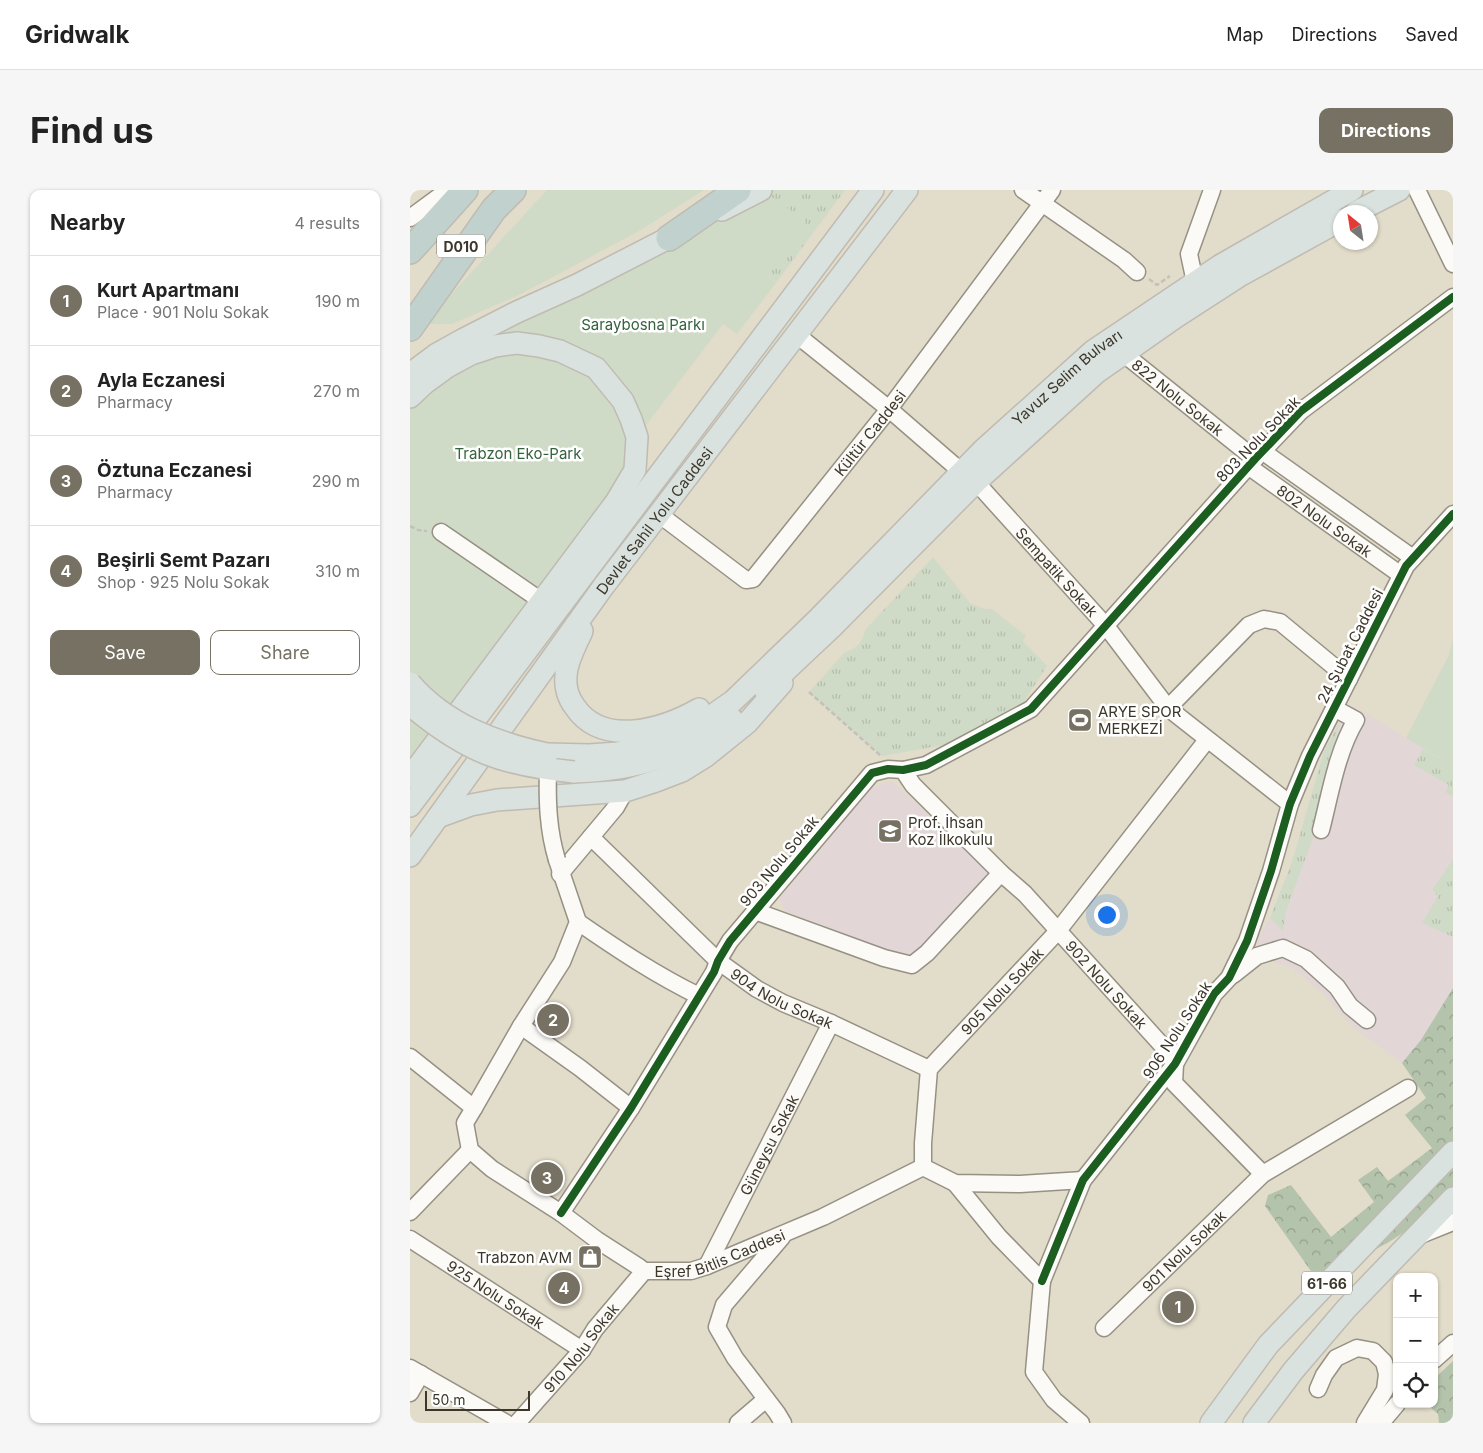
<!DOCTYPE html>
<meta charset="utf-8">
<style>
:root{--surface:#fff;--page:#f6f6f6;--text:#222;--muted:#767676;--line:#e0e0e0;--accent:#767162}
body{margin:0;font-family:Inter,sans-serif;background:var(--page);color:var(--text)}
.controls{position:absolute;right:15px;bottom:15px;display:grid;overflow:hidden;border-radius:10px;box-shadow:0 1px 4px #0004}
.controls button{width:45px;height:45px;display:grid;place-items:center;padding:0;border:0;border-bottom:1px solid var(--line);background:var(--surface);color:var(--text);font:25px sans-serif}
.compass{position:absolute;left:923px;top:15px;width:45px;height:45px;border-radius:50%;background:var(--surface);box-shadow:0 1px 4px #0004;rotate:330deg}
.scale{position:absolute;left:15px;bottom:12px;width:105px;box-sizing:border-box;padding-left:5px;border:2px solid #3c372a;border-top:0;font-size:14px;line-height:18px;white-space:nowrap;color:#3c372a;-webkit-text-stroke:4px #fff;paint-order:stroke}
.you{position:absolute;left:696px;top:724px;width:18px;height:18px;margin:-12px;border:4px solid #fff;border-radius:50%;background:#1a73e8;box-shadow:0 0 0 8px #1a73e833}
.badge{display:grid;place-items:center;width:32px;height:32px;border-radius:50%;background:var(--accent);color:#fff;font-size:16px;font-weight:700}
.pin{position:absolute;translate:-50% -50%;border:2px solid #fff;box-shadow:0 1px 5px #0006}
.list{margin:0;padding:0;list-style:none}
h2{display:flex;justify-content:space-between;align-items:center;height:65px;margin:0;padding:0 20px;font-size:21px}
h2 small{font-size:16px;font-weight:400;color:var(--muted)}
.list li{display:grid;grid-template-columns:32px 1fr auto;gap:15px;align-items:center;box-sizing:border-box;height:90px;padding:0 20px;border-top:1px solid var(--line)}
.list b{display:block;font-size:19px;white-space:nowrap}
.list p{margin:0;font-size:16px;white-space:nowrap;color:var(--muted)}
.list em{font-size:16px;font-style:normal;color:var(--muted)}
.actions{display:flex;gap:10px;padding:15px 20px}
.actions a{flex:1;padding:11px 0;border:1px solid var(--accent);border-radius:10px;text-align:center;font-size:18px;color:var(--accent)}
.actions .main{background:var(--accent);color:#fff}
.icon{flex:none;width:28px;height:28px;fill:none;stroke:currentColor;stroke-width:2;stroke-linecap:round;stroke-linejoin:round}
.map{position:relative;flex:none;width:1043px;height:1233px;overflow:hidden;border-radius:10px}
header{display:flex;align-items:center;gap:30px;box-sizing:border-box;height:70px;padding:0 25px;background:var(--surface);border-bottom:1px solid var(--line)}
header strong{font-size:24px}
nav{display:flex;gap:28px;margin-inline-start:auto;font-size:18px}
.intro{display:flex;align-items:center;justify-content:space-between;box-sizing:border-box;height:120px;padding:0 30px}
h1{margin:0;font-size:35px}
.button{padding:12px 22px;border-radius:10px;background:var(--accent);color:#fff;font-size:18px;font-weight:700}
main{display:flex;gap:30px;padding:0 30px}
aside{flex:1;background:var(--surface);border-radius:10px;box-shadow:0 1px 4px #0004}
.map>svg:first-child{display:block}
.education{fill:#e2d6d7}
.grass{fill:url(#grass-tufts)}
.forest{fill:url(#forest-crowns)}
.green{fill:#d0dbc7}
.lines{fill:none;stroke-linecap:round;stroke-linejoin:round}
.minor-casing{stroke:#969183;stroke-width:19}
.major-casing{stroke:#bfbbb2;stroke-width:24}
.highway-casing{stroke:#bfbbb2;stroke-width:28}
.path{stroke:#c3c1ba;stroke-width:2.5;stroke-dasharray:5 2.5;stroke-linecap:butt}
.minor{stroke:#fbfaf7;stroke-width:16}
.major{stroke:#d9e2de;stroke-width:21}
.highway{stroke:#c1d2ce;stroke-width:25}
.minor-bridge-casing{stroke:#969183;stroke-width:19;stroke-linecap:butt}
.major-bridge-casing{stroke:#bfbbb2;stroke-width:24;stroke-linecap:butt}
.minor-bridge{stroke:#fbfaf7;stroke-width:16}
.major-bridge{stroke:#d9e2de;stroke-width:21}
.cycleway-casing{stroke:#fff;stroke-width:11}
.cycleway{stroke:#1b5e20;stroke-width:8}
.labels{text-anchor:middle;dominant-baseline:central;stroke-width:5;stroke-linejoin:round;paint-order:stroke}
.shield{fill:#fff;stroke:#76736a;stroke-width:1}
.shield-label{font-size:14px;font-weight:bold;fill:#3c372a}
.park-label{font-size:15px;fill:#34633c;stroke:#fff}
.street-label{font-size:15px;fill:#3c372a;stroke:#fff}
.poi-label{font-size:15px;fill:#3c372a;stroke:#fff;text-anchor:start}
</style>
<header>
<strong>Gridwalk</strong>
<nav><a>Map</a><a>Directions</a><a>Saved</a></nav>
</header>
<div class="intro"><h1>Find us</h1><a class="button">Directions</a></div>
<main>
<aside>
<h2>Nearby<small>4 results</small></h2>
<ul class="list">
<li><span class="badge">1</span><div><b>Kurt Apartmanı</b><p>Place · 901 Nolu Sokak</p></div><em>190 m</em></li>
<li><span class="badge">2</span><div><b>Ayla Eczanesi</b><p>Pharmacy</p></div><em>270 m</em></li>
<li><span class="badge">3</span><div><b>Öztuna Eczanesi</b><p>Pharmacy</p></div><em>290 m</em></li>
<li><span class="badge">4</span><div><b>Beşirli Semt Pazarı</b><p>Shop · 925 Nolu Sokak</p></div><em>310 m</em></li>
</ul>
<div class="actions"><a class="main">Save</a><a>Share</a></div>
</aside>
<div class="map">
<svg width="1043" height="1233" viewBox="0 0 1043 1233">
<defs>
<pattern id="grass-tufts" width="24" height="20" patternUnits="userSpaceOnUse" patternTransform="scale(1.25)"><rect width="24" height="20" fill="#d0dbc7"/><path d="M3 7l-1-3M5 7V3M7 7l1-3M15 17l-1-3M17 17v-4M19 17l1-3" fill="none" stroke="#b4bdab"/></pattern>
<pattern id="forest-crowns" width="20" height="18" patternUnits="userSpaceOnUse" patternTransform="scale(1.25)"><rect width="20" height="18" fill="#b4c3ab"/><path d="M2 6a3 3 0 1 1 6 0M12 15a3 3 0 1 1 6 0" fill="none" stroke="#949f8b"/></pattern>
</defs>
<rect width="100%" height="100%" fill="#e2dcca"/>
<path class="education" d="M943 516 1043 576V589L1035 602 1043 607V798L1011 850 992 873 943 837 910 801 883 778 853 769 847 751 860 728 882 672 914 561 930 531Z
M482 591 581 684 512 758 500 769 375 721 369 709 460 599Z"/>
<path class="grass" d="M352 0H435L366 93 356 85Z
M523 367 560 413 575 419H582L616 446 613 451 637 476 611 516 534 555 472 566 399 502 435 462C445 460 454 451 455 440Z
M930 531 905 642 876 722 873 741 860 728 882 672 914 561Z
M1013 559 1043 576V607L1035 602 1039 595 1004 575Z
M1043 669V747L1012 733 1028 706 1022 700Z"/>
<path class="forest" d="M1043 798V1010L979 1052 908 1091 855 1016 858 1005 881 995 921 1047 964 1012 948 990 967 977 978 991 1022 958 995 925 1016 908 992 873 1011 850Z
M1043 1171V1233H1029L1028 1224 1016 1214H1024V1189Z"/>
<path class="green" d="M137 0H294L229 41 109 105 42 134H14Z
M352 0 396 31 356 85 366 93 327 144 313 134 227 247 225 280 0 573V207L75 149Z
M1043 447V576L996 548 1039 465Z"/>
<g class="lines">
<defs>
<g id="minor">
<path d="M613 0 714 70 727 82"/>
<path d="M1007 0 1043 74"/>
<path d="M0 28 38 0"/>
<path d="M785 92 779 64 802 0"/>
<path d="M387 145 479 219 546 277 551 283"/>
<path id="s1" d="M714 164 845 269"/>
<path d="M852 261 1003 368"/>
<path id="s2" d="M838 276 991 385"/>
<path id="s3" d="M566 292 696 436 758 518 880 614"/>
<path id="s4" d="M250 325 336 390 343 389 479 219 642 0"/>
<path d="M31 342 133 412"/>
<path d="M758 518 839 435 854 429 870 432 939 489"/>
<path id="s5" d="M493 580 503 595 591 683 615 704 758 862 765 874 764 893 853 984"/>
<path d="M911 640C920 605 927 561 946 530L924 518"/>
<path id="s6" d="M181 647 308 771 347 799 373 813 421 833 519 879"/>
<path d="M150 684 206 617 215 601"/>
<path d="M345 721 474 768 502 775 517 763 591 683"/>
<path d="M168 732C207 759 246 785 289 806"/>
<path d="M823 785 847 766 873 758 896 769 927 797 940 816 957 830"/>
<path d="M111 836 170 878 221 918"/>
<path id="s7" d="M0 867 64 918 55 933 60 960 82 979 151 1023 187 1050 229 1077 234 1081H281L297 1076 413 1027 513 977 545 993 610 994 673 990"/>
<path d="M64 918 111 836 152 772 168 732 147 670"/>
<path id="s8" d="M513 977V953L519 879 647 742 797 550"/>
<path d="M545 993 589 1047 632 1091 624 1182 644 1210 671 1233"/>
<path d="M0 1022 60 960"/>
<path d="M151 1023 221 918 304 782 308 771 320 751 462 583 478 579 493 580 516 575 621 519 845 269 891 221 1043 107"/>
<path d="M1008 1046 1043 1032"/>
<path d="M372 1047 314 1115 307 1137 325 1168 367 1223 373 1233"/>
<path id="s9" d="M0 1049 172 1160"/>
<path id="s10" d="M297 1076 421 833"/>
<path d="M632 1091 673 990 765 874 804 804 819 788 837 751 861 681 880 614 900 566 996 376 1043 324"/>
<path id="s11" d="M694 1138 853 984 998 898"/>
<path d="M1024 1170 1043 1153"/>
<path d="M0 1178 96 1233"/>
<path d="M908 1199 914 1185 926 1168 947 1158 963 1161 974 1172 977 1184 975 1200 955 1233"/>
<path d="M0 1203 11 1184"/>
<path id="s12" d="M107 1233 172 1160 185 1139 234 1081"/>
<path d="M328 1233 356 1209"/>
<path d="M971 1233 987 1214"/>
</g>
<g id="major">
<path d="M312 20 351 0"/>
<path d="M946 22 989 0"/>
<path d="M0 184 27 164 54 149 107 122 167 95 274 40"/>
<path d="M0 207 15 193 37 177 61 164 85 156 107 153 129 156 150 161 186 178 213 211 221 229 227 247 225 280 206 312 0 587"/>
<path d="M172 441C166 455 157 470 156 485 155 496 158 508 165 517 193 558 254 539 289 519"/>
<path d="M355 500 422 437 566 292 686 183 766 127 831 85 931 30"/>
<path id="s13" d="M137 564 179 565 208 563 236 556 268 545 297 529 323 511 407 430 573 260 683 161 811 75 942 0"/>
<path d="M164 582C224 581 274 565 322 529"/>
<path d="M0 616 463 0"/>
<path d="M28 627 61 615 87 610 215 601 246 591 272 581 296 566 337 533 372 493"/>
<path id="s14" d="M0 666 193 397 497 0"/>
<path d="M801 1233 858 1155 1043 962"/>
<path d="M844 1233 883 1181 936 1119 1043 1008"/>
</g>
<path id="highway" d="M259 48 328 0
M0 61 55 0
M0 138 84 19 103 0"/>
</defs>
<use href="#minor" class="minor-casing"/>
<use href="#major" class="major-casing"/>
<use href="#highway" class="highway-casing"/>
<path class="path" d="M739 89 747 95 760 86
M0 336 8 340 17 341
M399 502 471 566"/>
<use href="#minor" class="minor"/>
<use href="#major" class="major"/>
<use href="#highway" class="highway"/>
<defs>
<path id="minor-bridge" d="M138 579C137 611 138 640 147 670"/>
<path id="major-bridge" d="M0 493C35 534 86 553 137 564
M0 515C56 562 92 575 164 582"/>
</defs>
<use href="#minor-bridge" class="minor-bridge-casing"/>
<use href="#major-bridge" class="major-bridge-casing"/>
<use href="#minor-bridge" class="minor-bridge"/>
<use href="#major-bridge" class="major-bridge"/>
<defs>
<path id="cycleway" d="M151 1023 221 918 304 782 308 771 320 751 462 583 478 579 493 580 516 575 621 519 845 269 891 221 1043 107
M632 1091 673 990 765 874 804 804 819 788 837 751 861 681 880 614 900 566 996 376 1043 324"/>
</defs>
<use href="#cycleway" class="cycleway-casing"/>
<use href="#cycleway" class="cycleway"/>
</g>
<defs>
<symbol id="stadium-square" viewBox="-11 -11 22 22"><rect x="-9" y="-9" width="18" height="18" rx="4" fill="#767162" stroke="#fff"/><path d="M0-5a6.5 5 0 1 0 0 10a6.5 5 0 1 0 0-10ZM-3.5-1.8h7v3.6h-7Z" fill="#fff"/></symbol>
<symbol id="school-square" viewBox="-11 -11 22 22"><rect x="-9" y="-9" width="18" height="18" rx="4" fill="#767162" stroke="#fff"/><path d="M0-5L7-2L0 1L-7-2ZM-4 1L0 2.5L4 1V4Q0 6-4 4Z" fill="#fff"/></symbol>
<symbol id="shop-square" viewBox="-11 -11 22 22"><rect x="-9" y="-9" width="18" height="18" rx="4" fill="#767162" stroke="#fff"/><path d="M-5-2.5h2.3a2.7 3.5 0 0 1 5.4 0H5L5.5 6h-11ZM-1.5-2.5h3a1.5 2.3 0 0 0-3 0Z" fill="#fff"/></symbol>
</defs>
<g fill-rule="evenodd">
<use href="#stadium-square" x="656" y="516" width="28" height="28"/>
<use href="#school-square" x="466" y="627" width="28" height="28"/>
<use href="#shop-square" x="166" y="1053" width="28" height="28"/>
</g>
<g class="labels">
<g class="shield">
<rect x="27" y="44.5" width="48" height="23" rx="4"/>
<rect x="892" y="1081.5" width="50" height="23" rx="4"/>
</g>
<g class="shield-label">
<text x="51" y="56">D010</text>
<text x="917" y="1093">61-66</text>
</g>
<g class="park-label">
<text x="233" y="134">Saraybosna Parkı</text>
<text x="108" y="263">Trabzon Eko-Park</text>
</g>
<g class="street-label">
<text stroke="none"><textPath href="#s13" startOffset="664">Yavuz Selim Bulvarı</textPath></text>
<text stroke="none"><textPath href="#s1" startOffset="69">822 Nolu Sokak</textPath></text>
<text stroke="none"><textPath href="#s4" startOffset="302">Kültür Caddesi</textPath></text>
<text transform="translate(848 249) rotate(-46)">803 Nolu Sokak</text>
<text stroke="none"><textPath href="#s14" startOffset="415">Devlet Sahil Yolu Caddesi</textPath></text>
<text stroke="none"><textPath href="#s2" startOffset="94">802 Nolu Sokak</textPath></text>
<text stroke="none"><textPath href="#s3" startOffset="121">Sempatik Sokak</textPath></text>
<text transform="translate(940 456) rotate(-63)">24 Şubat Caddesi</text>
<text transform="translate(369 671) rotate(-50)">903 Nolu Sokak</text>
<text stroke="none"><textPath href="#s5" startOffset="296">902 Nolu Sokak</textPath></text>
<text stroke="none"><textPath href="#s8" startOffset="205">905 Nolu Sokak</textPath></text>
<text stroke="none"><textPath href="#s6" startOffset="252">904 Nolu Sokak</textPath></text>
<text transform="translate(767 840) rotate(-57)">906 Nolu Sokak</text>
<text stroke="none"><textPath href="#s10" startOffset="136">Güneysu Sokak</textPath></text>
<text stroke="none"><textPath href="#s11" startOffset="111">901 Nolu Sokak</textPath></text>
<text stroke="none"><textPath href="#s7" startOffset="418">Eşref Bitlis Caddesi</textPath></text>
<text stroke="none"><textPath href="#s9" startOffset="102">925 Nolu Sokak</textPath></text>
<text stroke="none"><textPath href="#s12" startOffset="99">910 Nolu Sokak</textPath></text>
</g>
<g class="poi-label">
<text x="688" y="521">ARYE SPOR<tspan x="688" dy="17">MERKEZİ</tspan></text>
<text x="498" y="632">Prof. İhsan<tspan x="498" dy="17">Koz İlkokulu</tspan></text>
<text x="162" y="1067" text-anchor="end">Trabzon AVM</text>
</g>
</g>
</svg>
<div class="controls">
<button>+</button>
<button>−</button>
<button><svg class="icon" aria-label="locate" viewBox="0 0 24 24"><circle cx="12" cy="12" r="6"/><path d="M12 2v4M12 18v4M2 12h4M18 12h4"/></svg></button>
</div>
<svg class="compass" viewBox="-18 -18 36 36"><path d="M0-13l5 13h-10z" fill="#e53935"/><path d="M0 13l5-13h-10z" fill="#767676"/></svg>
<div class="scale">50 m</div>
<div class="you"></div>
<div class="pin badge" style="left:768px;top:1117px">1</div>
<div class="pin badge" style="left:143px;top:830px">2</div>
<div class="pin badge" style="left:137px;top:988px">3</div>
<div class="pin badge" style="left:154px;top:1098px">4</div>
</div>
</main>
